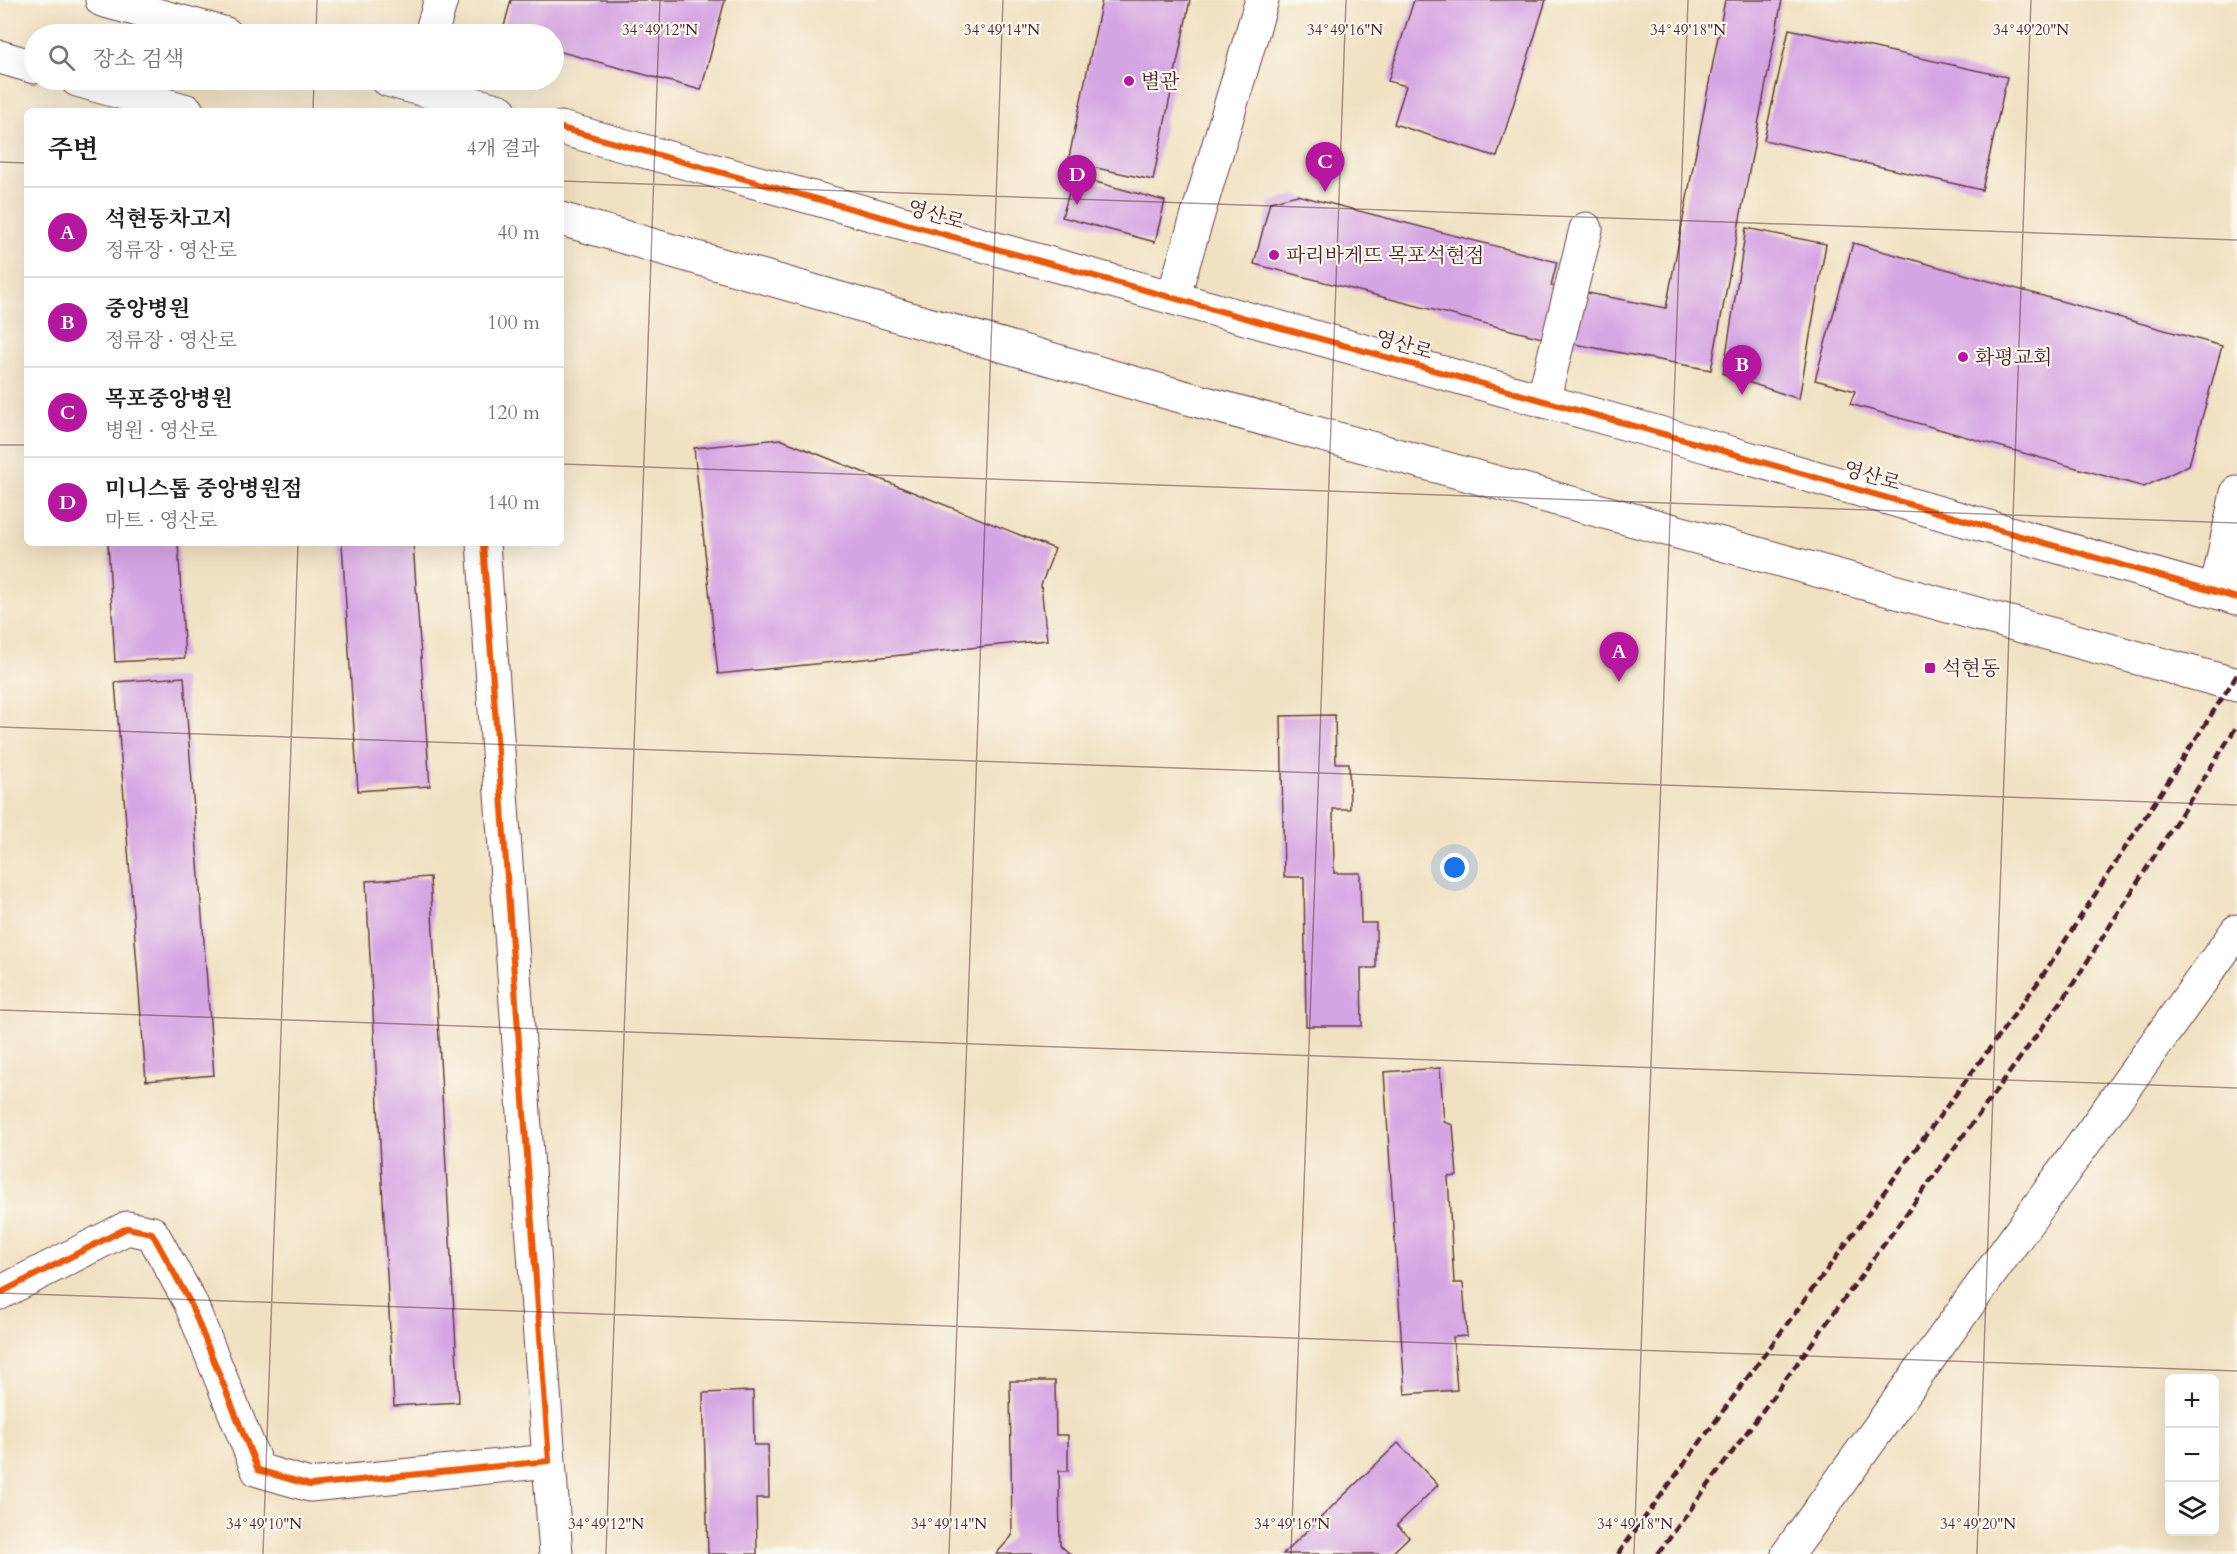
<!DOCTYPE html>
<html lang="ko">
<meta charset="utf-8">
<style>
:root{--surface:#fff;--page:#f2f2f2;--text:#202124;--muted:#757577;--line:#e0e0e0;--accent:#b5179e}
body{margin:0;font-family:Cardo,"Noto Serif KR",serif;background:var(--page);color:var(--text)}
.controls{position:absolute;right:18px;bottom:18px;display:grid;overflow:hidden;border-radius:9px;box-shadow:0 6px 24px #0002}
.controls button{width:54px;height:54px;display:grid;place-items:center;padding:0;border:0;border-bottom:2px solid var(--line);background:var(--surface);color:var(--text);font:30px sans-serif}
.you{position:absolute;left:1455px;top:868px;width:21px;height:21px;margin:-15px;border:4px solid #fff;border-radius:50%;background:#1a73e8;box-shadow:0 0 0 9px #1a73e833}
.badge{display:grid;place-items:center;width:39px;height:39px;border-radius:50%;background:var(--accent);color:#fff;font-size:20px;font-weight:700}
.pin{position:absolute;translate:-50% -50px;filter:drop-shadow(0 2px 3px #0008)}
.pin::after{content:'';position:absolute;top:32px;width:21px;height:18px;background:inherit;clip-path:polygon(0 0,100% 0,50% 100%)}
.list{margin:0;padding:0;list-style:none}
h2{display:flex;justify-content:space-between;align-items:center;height:78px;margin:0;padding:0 24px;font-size:26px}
h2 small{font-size:20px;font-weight:400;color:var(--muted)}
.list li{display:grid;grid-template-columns:39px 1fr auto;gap:18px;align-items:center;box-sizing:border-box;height:90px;padding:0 24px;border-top:2px solid var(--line)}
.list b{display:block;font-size:22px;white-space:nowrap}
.list p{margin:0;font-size:20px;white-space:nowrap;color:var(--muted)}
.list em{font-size:20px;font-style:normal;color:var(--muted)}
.icon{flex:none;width:33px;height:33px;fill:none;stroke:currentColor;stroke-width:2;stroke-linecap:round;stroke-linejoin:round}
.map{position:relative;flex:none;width:2237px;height:1554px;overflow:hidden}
.search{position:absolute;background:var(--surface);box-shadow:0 6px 24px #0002;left:24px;top:24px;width:540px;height:66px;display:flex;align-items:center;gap:15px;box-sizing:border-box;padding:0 21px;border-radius:33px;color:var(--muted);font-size:22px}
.panel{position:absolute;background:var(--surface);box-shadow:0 6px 24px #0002;left:24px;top:108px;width:540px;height:438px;border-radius:9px}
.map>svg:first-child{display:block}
.building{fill:#d5a4e3}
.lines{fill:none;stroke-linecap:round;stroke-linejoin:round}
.minor-casing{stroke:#633c42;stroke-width:35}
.minor{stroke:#fff;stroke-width:33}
.rail{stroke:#4a1f2b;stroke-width:4.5;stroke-dasharray:9 4.5;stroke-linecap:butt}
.cycleway-casing{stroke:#fbf7ec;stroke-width:10}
.cycleway{stroke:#e8590c;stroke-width:6}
.ticks{fill:none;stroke:#4a1f2b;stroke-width:1.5;stroke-opacity:0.45}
.poi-dot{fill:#b5179e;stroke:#fbf7ec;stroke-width:2}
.labels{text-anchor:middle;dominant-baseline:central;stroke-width:4.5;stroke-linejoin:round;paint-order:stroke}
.poi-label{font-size:20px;fill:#4a1f2b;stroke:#fbf7ec;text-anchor:start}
.street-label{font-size:20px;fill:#4a1f2b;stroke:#fbf7ec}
.ticks-label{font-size:15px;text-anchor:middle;fill:#4a1f2b;stroke:#fbf7ec;stroke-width:4.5;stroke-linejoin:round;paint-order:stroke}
</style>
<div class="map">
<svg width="2237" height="1554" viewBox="0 0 2237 1554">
<rect width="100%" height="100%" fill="#fbf7ec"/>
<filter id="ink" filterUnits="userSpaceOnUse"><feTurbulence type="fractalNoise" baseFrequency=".0167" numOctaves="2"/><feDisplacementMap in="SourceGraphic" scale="12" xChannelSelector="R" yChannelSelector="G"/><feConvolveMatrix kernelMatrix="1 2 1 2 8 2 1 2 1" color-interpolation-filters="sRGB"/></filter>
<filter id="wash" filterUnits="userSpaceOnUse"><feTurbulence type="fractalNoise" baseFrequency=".008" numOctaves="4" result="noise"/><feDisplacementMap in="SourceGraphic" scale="24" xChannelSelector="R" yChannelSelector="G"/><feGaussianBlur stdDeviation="1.35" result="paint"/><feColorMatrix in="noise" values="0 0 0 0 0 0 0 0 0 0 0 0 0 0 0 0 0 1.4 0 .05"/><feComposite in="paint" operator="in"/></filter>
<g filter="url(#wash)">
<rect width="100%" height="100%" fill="#f1e1c3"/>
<g id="blocks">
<path class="building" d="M511 0H725L701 90 554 50V34H502Z
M1102 0H1190L1153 180 1068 162Z
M1414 0H1546L1497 157 1394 124 1406 86 1388 81Z
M1725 0H1782L1711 370 1538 337 1254 264 1270 202 1297 195 1557 262 1551 286 1666 308Z
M1789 29 2007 77 1982 190 1764 140Z
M1074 176 1165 201 1155 242 1062 217Z
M1746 228 1826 244 1799 399 1723 374Z
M1853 243 2222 346 2189 465 2144 487 1850 404 1855 391 1815 380Z
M780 439 1055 549 1041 585 1047 640 718 674 694 448Z
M108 543H178L185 658 115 662Z
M342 543H413L430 786 358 791Z
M184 677 214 1075 146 1081 115 682Z
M1335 715 1336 763H1349L1350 809H1333L1334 873H1360L1361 923H1376V968H1361L1362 1026H1306L1304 877H1284L1281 716Z
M430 877 459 1402 394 1406 366 881Z
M1440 1068 1444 1122 1453 1125 1457 1176 1448 1177 1454 1283H1463L1467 1336 1453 1337 1457 1390 1405 1394 1384 1072Z
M1010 1381H1055L1056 1435H1068V1471H1059L1060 1545 1070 1554H996L1012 1536Z
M753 1391 754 1445H768L769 1498H756L757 1554H708L703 1393Z
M1398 1443 1438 1485 1397 1525 1409 1537 1391 1554H1283Z"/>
</g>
</g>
<g filter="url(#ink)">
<use href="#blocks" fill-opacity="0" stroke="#633c42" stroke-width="1.5"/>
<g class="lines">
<defs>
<path id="minor" d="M102 0 226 34
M431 34 441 0
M0 57 34 67
M77 80 187 111
M388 80 500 111
M561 128 1699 444 2237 598
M561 219 1162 391 2237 685
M1173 298 1262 0
M1543 401 1586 229
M2216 592 2237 493
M0 1293 127 1228 152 1233 190 1302 258 1470 310 1485 549 1461 483 543
M549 1461 556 1554
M1788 1554 2237 931"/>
</defs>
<use href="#minor" class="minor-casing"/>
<use href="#minor" class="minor"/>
<path class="rail" d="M1618 1554 2039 981 2237 675
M1658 1554 2066 995 2237 726"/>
<defs>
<path id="cycleway" d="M561 128 1699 444 2237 598
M0 1293 127 1228 152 1233 190 1302 258 1470 310 1485 549 1461 483 543"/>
</defs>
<use href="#cycleway" class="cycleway-casing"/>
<use href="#cycleway" class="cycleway"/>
</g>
</g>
<path class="ticks" d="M316 34 317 0M313 111 314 80M0 162 27 163M561 181 2237 240M0 445H27M561 464 2237 523M0 727 2237 805M0 1010 2237 1088M0 1293 2237 1371M263 1554 298 543M606 1554 660 0M949 1554 1003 0M1291 1554 1346 0M1634 1554 1688 0M1977 1554 2031 0"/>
<g class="poi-dot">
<circle cx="1129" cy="81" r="6"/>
<circle cx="1274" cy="255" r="6"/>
<circle cx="1963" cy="357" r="6"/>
<rect x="1924" y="662" width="12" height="12" rx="3"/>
</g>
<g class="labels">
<g class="poi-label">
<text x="1141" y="81">별관</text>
<text x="1286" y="255">파리바게뜨 목포석현점</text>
<text x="1975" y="357">화평교회</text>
<text x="1942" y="668">석현동</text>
</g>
<g class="street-label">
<text transform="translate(936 215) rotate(16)">영산로</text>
<text transform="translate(1404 345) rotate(16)">영산로</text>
<text transform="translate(1872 476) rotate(16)">영산로</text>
</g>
</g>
<g class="ticks-label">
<text x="660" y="35">34°49'12"N</text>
<text x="1002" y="35">34°49'14"N</text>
<text x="1345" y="35">34°49'16"N</text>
<text x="1688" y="35">34°49'18"N</text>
<text x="2031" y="35">34°49'20"N</text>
<text x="264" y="1529">34°49'10"N</text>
<text x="606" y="1529">34°49'12"N</text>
<text x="949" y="1529">34°49'14"N</text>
<text x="1292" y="1529">34°49'16"N</text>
<text x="1635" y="1529">34°49'18"N</text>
<text x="1978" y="1529">34°49'20"N</text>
</g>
</svg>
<div class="controls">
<button>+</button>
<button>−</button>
<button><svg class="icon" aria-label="layers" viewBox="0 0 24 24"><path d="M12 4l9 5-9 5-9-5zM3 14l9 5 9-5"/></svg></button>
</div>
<div class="you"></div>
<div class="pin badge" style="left:1619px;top:682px">A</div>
<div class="pin badge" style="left:1742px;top:395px">B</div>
<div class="pin badge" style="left:1325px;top:192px">C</div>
<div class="pin badge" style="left:1077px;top:205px">D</div>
<div class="search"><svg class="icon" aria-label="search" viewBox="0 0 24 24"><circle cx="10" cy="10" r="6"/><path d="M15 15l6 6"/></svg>장소 검색</div>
<section class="panel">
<h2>주변<small>4개 결과</small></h2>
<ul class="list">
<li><span class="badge">A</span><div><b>석현동차고지</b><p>정류장 · 영산로</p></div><em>40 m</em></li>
<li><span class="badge">B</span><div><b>중앙병원</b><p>정류장 · 영산로</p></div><em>100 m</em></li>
<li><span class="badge">C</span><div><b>목포중앙병원</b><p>병원 · 영산로</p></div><em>120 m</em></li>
<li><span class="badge">D</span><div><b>미니스톱 중앙병원점</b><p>마트 · 영산로</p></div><em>140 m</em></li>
</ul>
</section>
</div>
